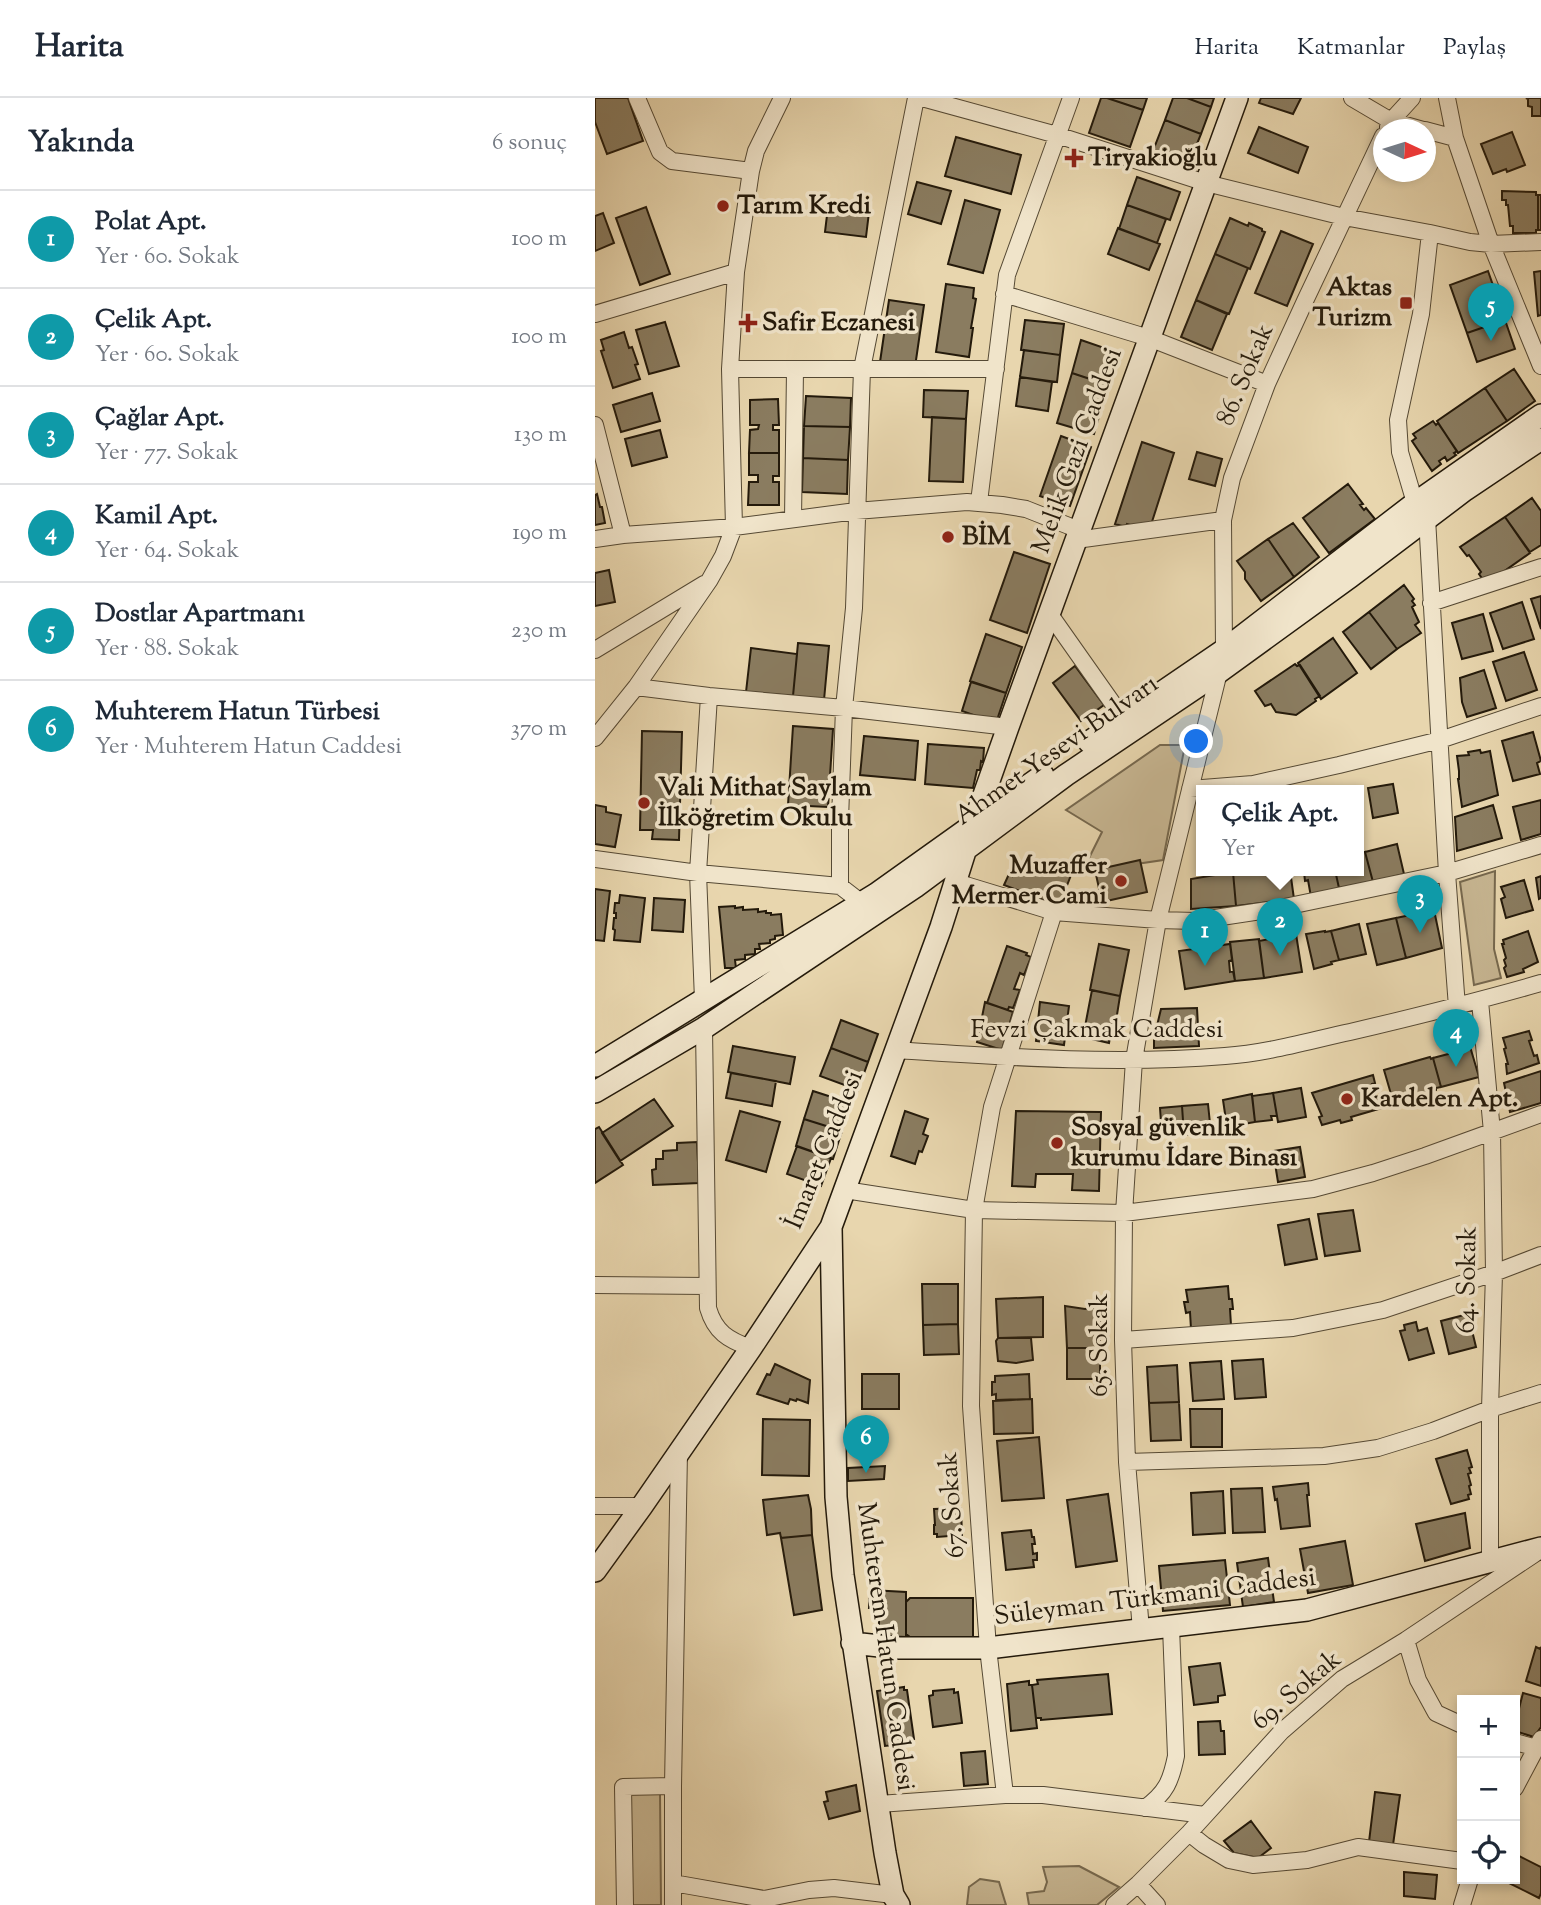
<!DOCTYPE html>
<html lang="tr">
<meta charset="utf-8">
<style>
:root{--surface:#fff;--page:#f2f2f3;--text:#1f2937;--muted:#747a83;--line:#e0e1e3;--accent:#1a73e8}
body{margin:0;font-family:"Sorts Mill Goudy",serif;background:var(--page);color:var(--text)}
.controls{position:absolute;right:21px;bottom:21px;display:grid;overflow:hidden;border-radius:0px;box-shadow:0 4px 10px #0003}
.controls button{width:63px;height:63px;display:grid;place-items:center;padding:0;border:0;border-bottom:2px solid var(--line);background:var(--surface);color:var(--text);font:35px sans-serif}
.compass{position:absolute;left:778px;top:21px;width:63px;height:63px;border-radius:50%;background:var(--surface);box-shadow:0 4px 10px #0003;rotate:94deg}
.you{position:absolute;left:602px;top:644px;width:24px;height:24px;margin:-18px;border:5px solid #fff;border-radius:50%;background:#1a73e8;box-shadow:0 0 0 10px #1a73e833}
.badge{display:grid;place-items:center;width:46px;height:46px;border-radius:50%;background:var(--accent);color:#fff;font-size:23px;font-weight:700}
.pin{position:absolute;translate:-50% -58px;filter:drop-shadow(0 2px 4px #0008)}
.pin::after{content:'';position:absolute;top:37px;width:24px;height:21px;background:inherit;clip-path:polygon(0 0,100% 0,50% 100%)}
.popup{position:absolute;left:601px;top:687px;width:168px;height:91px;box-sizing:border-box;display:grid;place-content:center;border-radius:0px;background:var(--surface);filter:drop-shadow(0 2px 5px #0005);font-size:23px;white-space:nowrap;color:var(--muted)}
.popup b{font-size:26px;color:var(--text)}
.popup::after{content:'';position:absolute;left:50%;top:100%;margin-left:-14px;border:14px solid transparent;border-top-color:var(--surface)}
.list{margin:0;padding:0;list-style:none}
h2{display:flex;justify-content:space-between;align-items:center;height:91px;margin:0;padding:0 28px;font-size:30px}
h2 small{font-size:23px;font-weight:400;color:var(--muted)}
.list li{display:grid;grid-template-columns:46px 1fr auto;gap:21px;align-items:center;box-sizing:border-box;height:98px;padding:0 28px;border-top:2px solid var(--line)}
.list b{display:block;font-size:26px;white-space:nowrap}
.list p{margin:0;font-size:23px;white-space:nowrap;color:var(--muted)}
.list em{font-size:23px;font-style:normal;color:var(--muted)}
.icon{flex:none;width:38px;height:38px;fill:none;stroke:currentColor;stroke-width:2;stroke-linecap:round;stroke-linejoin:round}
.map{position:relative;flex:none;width:946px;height:1807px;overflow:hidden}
header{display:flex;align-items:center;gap:42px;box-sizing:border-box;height:98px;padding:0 35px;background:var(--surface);border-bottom:2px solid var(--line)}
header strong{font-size:33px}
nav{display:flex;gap:38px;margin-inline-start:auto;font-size:24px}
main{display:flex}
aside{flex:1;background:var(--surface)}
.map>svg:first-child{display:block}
.green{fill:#c7b692;stroke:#76684e;stroke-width:2}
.building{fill:#8a7c60;stroke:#241a0b;stroke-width:2}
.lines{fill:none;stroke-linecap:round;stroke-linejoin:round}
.street-casing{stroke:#554934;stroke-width:18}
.secondary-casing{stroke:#241a0b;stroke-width:24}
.street{stroke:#f0e4ca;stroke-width:16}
.secondary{stroke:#f0e4ca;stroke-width:21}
.poi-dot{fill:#8f2418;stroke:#f0e4ca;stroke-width:2.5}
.labels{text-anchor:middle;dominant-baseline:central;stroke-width:7;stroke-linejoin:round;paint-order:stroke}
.poi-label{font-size:26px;font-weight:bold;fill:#241a0b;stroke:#f0e4ca;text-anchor:start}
.street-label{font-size:26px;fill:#241a0b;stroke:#f0e4ca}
</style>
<header>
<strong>Harita</strong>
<nav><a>Harita</a><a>Katmanlar</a><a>Paylaş</a></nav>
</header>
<main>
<aside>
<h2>Yakında<small>6 sonuç</small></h2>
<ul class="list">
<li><span class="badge" style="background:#0f9aa8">1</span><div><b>Polat Apt.</b><p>Yer · 60. Sokak</p></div><em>100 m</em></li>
<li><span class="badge" style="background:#0f9aa8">2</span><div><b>Çelik Apt.</b><p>Yer · 60. Sokak</p></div><em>100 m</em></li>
<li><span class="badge" style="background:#0f9aa8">3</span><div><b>Çağlar Apt.</b><p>Yer · 77. Sokak</p></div><em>130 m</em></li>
<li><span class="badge" style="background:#0f9aa8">4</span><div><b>Kamil Apt.</b><p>Yer · 64. Sokak</p></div><em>190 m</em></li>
<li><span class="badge" style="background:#0f9aa8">5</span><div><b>Dostlar Apartmanı</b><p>Yer · 88. Sokak</p></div><em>230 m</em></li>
<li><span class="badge" style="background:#0f9aa8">6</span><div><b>Muhterem Hatun Türbesi</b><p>Yer · Muhterem Hatun Caddesi</p></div><em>370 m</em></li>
</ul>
</aside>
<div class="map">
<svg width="946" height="1807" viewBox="0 0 946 1807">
<rect width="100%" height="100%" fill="#e8d6ae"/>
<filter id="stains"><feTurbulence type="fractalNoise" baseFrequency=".00286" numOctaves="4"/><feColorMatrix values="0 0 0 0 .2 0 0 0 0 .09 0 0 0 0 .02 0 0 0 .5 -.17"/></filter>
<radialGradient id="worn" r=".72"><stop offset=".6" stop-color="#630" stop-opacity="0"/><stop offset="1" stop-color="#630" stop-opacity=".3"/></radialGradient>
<path class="green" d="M565 647H590L568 762 487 774 507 734 471 712Z
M900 773 899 851 906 880 879 887 865 784Z
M65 1694 66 1807H37L35 1696Z
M484 1768 524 1789 502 1807H434L432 1795 449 1793 452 1784 448 1769Z
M385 1781 404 1784 411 1807H372L374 1789Z"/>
<path class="building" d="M0 0H33L48 43 12 56 0 24Z
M506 0H512L548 12 535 49 494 35Z
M512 0H552L548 12Z
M578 0H592L616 9 606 36 570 22Z
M592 0H619L616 9Z
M666 0H706L698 16 664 5Z
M931 0H946V18H937V9L933 8V1Z
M570 22 606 36 591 73 556 58Z
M664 29 713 49 703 75 653 55Z
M917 34 930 67 912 74 911 71 898 76 886 46Z
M361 39 426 57 416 96 350 78Z
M542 79 585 94 575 122 532 107Z
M322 84 356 93 346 126 313 116Z
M907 93 941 94V97H943V132H941V135H918V128H915L913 107H911V102H907Z
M943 97H946V132H943Z
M370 102 405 112 388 175 353 166Z
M532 107 571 121 562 145 524 131Z
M51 109 75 176 45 187 21 120Z
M233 109 274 114 271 139 230 134Z
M8 115 19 145 0 153V118Z
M635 120 653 128 654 125 667 131V133L670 134 655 171 620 156Z
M523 130 565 146 554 172 513 156Z
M686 133 718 146 692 208 660 195Z
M620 156 653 170 634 216 601 202Z
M893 173 910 222 872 235 855 187Z
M946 173V217L943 218 939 174Z
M351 186 379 190 378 200 381 201 376 230H378L374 259 341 254Z
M294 202 329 207 320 269 285 264Z
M601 202 632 216 617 252 586 239Z
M430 222 469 226 465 257 426 252Z
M910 222 920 251 882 264 872 235Z
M70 224 84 268 54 276 41 232Z
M29 234 34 250 37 249 43 266 40 267 45 281 18 290 6 253 9 252 6 242Z
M486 242 524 255 513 287 477 275Z
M429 252 465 257 462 284 425 279Z
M919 271 940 303 912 323 890 290Z
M477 275 513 287 499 336 462 325Z
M425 279 457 284 453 313 421 308Z
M890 290 912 323 863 355 842 323Z
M329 292 373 293 371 321 328 319Z
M57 295 65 323 26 334 18 307Z
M211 298 256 300 255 329 209 328Z
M183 301 184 327H178V332H184V355H154L155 332 163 331 164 327H155V302Z
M337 319 371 321 368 384 334 383Z
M838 323 841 327 843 325 862 353 859 355 861 357 852 363 850 359 844 363 846 366 837 373 817 343 821 340 818 336Z
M209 328 255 329 253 362 208 360Z
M65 332 72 359 37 368 30 341Z
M466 338 496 349 475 408 445 398Z
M547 344 579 355 555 430 542 429 532 426 531 429 520 426Z
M602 354 627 361 620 388 594 381Z
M154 355H184V378H178V384H184V407H153L154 384H163V377H154Z
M208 360 253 362 252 396 207 394Z
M753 386 768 406 765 407 769 412 771 410 780 421 734 455 708 420Z
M2 396 5 409H7L10 425 0 427V397Z
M937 400 946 413V447L935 454 910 419Z
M910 419 935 455 891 486 884 476 886 474 874 457 872 458 865 449Z
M698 425 724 459 699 479 673 441Z
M673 441 699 479 666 503 650 481V474L642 463Z
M419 454 455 466 432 535 395 522Z
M14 472 20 504 0 508V475Z
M809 487 819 501 817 503 820 507 817 509 824 524 820 527 826 535 802 551 774 514Z
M946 498V531L936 501Z
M927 504 939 541 908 551 895 515Z
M774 514 802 551 776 571 748 534Z
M888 516 898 553 867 561 857 525Z
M391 536 427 549 411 595 375 583Z
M738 540 762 575 726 601 703 565Z
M203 545 234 548 229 602 198 598Z
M156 550 202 556 198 598 151 594Z
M929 554 942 592 911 603 898 564Z
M700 566 702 568 705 567 725 598 720 601 721 603 701 617 681 614 676 606 670 608 660 593Z
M480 568 509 607 486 623 458 585Z
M889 572 901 610 872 619 867 604 865 580Z
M376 584 411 595 401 625 367 613Z
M198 628 238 631 233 709 193 707Z
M47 633 87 634 84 742 57 741 58 732H45Z
M938 634 946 663 942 665 945 676 918 683 907 643Z
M269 638 323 643 320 682 265 677Z
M333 646 389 650 388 664 386 663 385 672H382L378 690 330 686Z
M885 652 886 655 895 653 903 697 867 709 863 681H864V673L862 658 874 657 873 654Z
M798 686 803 715 778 720 773 690Z
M946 702V736L926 742 918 709Z
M0 707 11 709V714L26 717 20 749 0 746Z
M898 707 907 740 862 753 860 719Z
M802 746 809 776 778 784 770 754Z
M770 754 778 784 744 790 740 772H764V755Z
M431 759 476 777 464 808 409 787 414 776 417 778 418 774 422 776Z
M545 762 552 794 507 804 500 772Z
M650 772H695L699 801 641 808 638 774Z
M711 772H740L744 790 716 799 713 782 710 783 709 774Z
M638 774 641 808 596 811V781Z
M946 778V800L944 801 941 780Z
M929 782 938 812 911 820 906 801 910 799 906 789Z
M0 791 15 793 9 843 0 842Z
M25 797 50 800 45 844 19 842 20 832 18 831 19 820H21V815H19L20 805H24Z
M59 800 90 802 88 834 57 832Z
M140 808V810L148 809V812L163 811V814L171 813V815H176V817L186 816 188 837 180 838V841L175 842V845L164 846 165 851H160V856L150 857V861L140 862 141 870H130L124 809Z
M839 812 847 850 811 860 801 820Z
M801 820 811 860 782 867 772 826Z
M764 826 771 856 744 862 736 833Z
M730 833V834L736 833 744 862 736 864 737 866 719 871 711 836Z
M933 833 943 864 928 871 929 874 912 879 909 870 911 868 909 862 911 860 907 846H909L908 842Z
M701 836 707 874 669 880 664 843Z
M664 841 669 880 640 883 635 844Z
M504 846 534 852 525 898 495 892Z
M635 846 637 862 634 863 635 874 638 873 640 883 590 891 584 853Z
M412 848 432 855 431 857 436 859 429 877 425 875 419 891 425 892 418 910 414 909 413 912 392 905Z
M497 892 525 898 521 923H518L514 945 488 939Z
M390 904 418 914 407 952 382 944Z
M445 904 474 908 469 947 441 943Z
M602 910 604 948 559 950V940L566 911Z
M246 922 283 936 273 964 236 950Z
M934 933 937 942 934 943 939 958 942 957 944 965 912 976 911 966H913L909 951 911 950 908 940Z
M874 945 884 979 846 989 838 960 857 955 855 950Z
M138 948 200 959 195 986 133 974Z
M236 950 273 964 263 992 225 978Z
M835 959 836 961 838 960 846 989 841 990V992L816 998V1001L804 1004 803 1001 798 1003 789 972Z
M946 973V1005L915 1014 909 985Z
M136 975 181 983 177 1008 131 1000Z
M778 977 780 985 777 986 780 999 784 998 787 1010 756 1019 757 1022 746 1025 745 1022 727 1027 724 1019 727 1018 717 995Z
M706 990 711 1019 683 1024 678 995Z
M218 993 255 1005 247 1033 209 1021Z
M678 995 682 1018H676L677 1022 660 1024 657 998Z
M657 996 660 1024 632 1029 628 1002Z
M59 1001 78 1028 25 1063 7 1035Z
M613 1006 616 1035 589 1037 587 1008Z
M587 1008 589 1037 567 1039 565 1010Z
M145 1013 185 1024 171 1074 131 1062Z
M310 1013 333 1021 328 1036 333 1038 327 1054 324 1053 320 1066 296 1058Z
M421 1013 506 1014 504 1093 477 1092 478 1076H441L440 1089 417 1088Z
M209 1021 247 1033 238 1061 201 1048Z
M4 1029 28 1067 0 1085V1031Z
M102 1044 104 1085 58 1087 57 1072 61 1071V1061H68V1053L82 1052V1045Z
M202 1048 236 1060 226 1088 192 1076Z
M705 1049 710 1079 683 1084 678 1053Z
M758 1112 765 1153 730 1158 723 1116Z
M714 1121 722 1161 690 1167 683 1127Z
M327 1186H363V1226L328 1227Z
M633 1188 634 1201H637L638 1211H635L636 1227 596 1231 595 1214 591 1215 589 1204H593L591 1192Z
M448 1199V1239L403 1240 401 1201Z
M470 1208 490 1211 505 1209V1250H472Z
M873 1216 881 1249 854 1256 846 1223Z
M821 1224 823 1233 832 1230 839 1255 814 1262 805 1233 810 1232 809 1227Z
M363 1226 364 1256 329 1257 328 1227Z
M403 1240H436L438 1262 421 1265 403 1263 401 1243Z
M472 1250H505V1281H472Z
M668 1261 671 1299 640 1301 637 1263Z
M626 1263 629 1301 598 1303 595 1265Z
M180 1266 215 1282 213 1305 202 1301 201 1303 195 1301 193 1306 162 1296 172 1276 175 1277Z
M582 1267 584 1304 554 1305 552 1269Z
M267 1276H304V1311H267Z
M434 1276 435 1301 401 1302V1296L397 1297V1284H400V1278Z
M437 1301 438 1335 399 1336 398 1303Z
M584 1304 586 1342 556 1343 554 1305Z
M595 1311H627V1349H596Z
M168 1321 215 1322 214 1378 167 1377Z
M444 1339 449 1400 407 1403 402 1343Z
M872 1352 877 1369 874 1370 876 1375 873 1376 876 1387 874 1388 876 1396 873 1397 874 1401 856 1406 841 1361Z
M290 1368 289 1381 253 1383V1370Z
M713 1385 714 1397H712L715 1428 686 1431 682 1401 680 1402 678 1389Z
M667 1390 670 1434 638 1435 636 1391Z
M628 1393 630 1435 598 1437 596 1395Z
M513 1396 522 1463 481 1469 472 1402Z
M213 1397 216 1411 217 1437 186 1440 185 1435 172 1437 168 1402Z
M366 1410 367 1437 342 1439V1436H339V1427H340L339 1411Z
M870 1415 875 1450 830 1463 821 1426Z
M436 1432 437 1439H439L440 1446H437L438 1456 442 1455V1462H438L439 1469 411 1472 407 1435Z
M217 1437 227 1512 199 1517 186 1440Z
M750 1443 758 1487 713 1495 705 1451Z
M673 1460 679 1504 648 1509 642 1465Z
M630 1462 635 1507 568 1513 564 1468Z
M275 1492 311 1494V1539L284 1538V1522H280V1518H277V1510H274Z
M315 1500H378V1539H315L311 1536V1504Z
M941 1549 945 1551 946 1549V1588L931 1583Z
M625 1565 630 1597 623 1598V1604L599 1607 594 1569Z
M513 1576 517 1616 446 1622V1620H441L437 1587 443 1586 442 1582Z
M434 1583V1587H437L442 1630 416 1633 412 1586Z
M309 1589V1592H312L319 1641 315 1642V1645L290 1648 282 1593Z
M359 1591V1595L363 1594 367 1625 338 1629 334 1598 338 1597V1593Z
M928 1595 946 1600V1629L939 1639 920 1633V1626Z
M625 1623 626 1633H629L630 1656 604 1657 603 1624Z
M390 1653 393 1686 369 1688 366 1655Z
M261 1687 265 1713 234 1721 229 1704 233 1703 231 1694Z
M780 1694 805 1697 798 1747 774 1744Z
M656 1723 676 1750 663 1760 639 1755 629 1743Z
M920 1756 946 1769V1795L944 1800 906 1781H920Z
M809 1774 842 1777 840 1801 809 1798Z"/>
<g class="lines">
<defs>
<path id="street" d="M42 0 65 54 77 63 156 73
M327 0 462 37 611 85 749 119 835 135 875 144 896 146 946 144
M757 0 796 23 828 32
M852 0 860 40 896 146 946 268
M793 29 796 23 817 0
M830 32 860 40
M409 196 554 240 672 286
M0 216 141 174
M135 271H401
M0 327 28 437
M384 404 412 177 476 0
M820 405 805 354 803 322 826 216 835 135
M832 420 852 775 862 909
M198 421 200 272
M0 441 28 437 139 429 261 413 372 404 407 407 431 411 484 432
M481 442 628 422
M836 505 946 469
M454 515 528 620
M0 552 109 486
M629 552 628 422 637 380 672 286 710 203 788 38
M41 589 114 598 249 610 413 629
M0 640 41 589 114 483 128 458 139 429 135 271 141 174 156 73 161 53 187 0
M595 691 658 686 744 667 845 642 946 608
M0 761 103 775 245 788 267 805
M361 784 459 814 563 822 600 823 680 811 852 775 946 747
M245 788V722L249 610 259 510 267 271 321 0
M108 902 103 775 114 598
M885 903 897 1034 899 1175 895 1311V1462
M109 930 113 1210C120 1234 133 1242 156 1250
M300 952C410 959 521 967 630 958 673 955 713 943 755 934 819 919 883 903 946 885
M250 1092 379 1112 529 1115 718 1091 778 1075 830 1058 946 1016
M0 1187 112 1188
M528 1242 698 1230 788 1212 899 1175 946 1157
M532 1364 729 1358 783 1350 838 1333 895 1311 946 1295
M0 1408H47
M546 1532 532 1364 528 1242 529 1115 539 962 563 822 624 574
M811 1542 823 1582 841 1615 867 1627
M920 1644 942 1650
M920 1690 946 1641
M410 1697 393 1550 376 1308 379 1112 397 1009 459 814
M284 1706 410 1697H448L610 1717
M550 1710C571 1695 576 1683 581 1658L576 1529
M594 1735 609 1747 634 1762 658 1767 712 1762 763 1749 867 1763
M78 1785 169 1801 214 1792 239 1790 298 1797
M543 1786 562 1807
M30 1807 28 1689 78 1688
M78 1807V1688L84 1354
M519 1807 543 1786 594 1735 686 1634 747 1581 811 1542 941 1455
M867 1807 875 1781"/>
<path id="secondary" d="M494 644 629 552 820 405 946 317
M0 968 281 796 448 677
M0 994 109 930 320 789 471 677 624 574 755 479 870 392 946 341
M236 1129 241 1399 248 1477 290 1755 298 1797 304 1807
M0 1473 47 1408 156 1250 236 1129 346 829 379 725 413 629 642 0
M257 1545 303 1550H393L712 1512 946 1450"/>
</defs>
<use href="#street" class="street-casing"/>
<use href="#secondary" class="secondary-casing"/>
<use href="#street" class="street"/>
<use href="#secondary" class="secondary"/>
</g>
<g class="poi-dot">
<path d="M475.5 49.5h7v7h7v7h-7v7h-7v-7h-7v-7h7z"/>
<circle cx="128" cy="108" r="7"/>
<rect x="804" y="198" width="14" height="14" rx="3.5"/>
<path d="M149.5 214.5h7v7h7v7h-7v7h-7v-7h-7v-7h7z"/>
<circle cx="353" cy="439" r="7"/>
<circle cx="49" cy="705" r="7"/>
<circle cx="526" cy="783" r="7"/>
<circle cx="752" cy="1001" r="7"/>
<circle cx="462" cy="1045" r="7"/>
</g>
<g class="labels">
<g class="poi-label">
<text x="493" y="60">Tiryakioğlu</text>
<text x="142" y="108">Tarım Kredi</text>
<text x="797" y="190" text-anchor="end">Aktas<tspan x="797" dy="30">Turizm</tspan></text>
<text x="167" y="225">Safir Eczanesi</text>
<text x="367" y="439">BİM</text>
<text x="63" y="690">Vali Mithat Saylam<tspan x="63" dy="30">İlköğretim Okulu</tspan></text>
<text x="512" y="768" text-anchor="end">Muzaffer<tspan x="512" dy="30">Mermer Cami</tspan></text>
<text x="766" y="1001">Kardelen Apt.</text>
<text x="476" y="1030">Sosyal güvenlik<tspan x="476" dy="30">kurumu İdare Binası</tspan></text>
</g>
<g class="street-label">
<text transform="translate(651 277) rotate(-67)">86. Sokak</text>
<text transform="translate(483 353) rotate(-70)">Melik Gazi Caddesi</text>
<text transform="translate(462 653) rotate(-35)">Ahmet Yesevi Bulvarı</text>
<text x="502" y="932">Fevzi Çakmak Caddesi</text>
<text transform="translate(230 1052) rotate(-68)">İmaret Caddesi</text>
<text transform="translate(873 1182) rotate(-89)">64. Sokak</text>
<text transform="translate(505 1247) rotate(-90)">65. Sokak</text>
<text transform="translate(358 1407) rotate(-94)">67. Sokak</text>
<text transform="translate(560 1500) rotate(-7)">Süleyman Türkmani Caddesi</text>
<text transform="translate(290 1549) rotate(82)">Muhterem Hatun Caddesi</text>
<text transform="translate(702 1593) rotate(-40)">69. Sokak</text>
</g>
</g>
<rect width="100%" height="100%" filter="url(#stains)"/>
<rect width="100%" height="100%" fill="url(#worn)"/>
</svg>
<div class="controls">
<button>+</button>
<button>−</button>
<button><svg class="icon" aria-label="locate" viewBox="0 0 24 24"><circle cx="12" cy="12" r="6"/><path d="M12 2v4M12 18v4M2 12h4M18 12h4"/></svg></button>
</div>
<svg class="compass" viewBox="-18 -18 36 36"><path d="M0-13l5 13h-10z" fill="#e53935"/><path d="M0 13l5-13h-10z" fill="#747a83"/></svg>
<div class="you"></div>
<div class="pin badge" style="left:610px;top:868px;background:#0f9aa8">1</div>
<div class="pin badge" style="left:685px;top:858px;background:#0f9aa8">2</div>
<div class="popup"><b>Çelik Apt.</b>Yer</div>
<div class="pin badge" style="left:825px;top:835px;background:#0f9aa8">3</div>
<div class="pin badge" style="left:861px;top:969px;background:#0f9aa8">4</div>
<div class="pin badge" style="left:896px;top:243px;background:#0f9aa8">5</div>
<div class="pin badge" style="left:271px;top:1375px;background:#0f9aa8">6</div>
</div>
</main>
